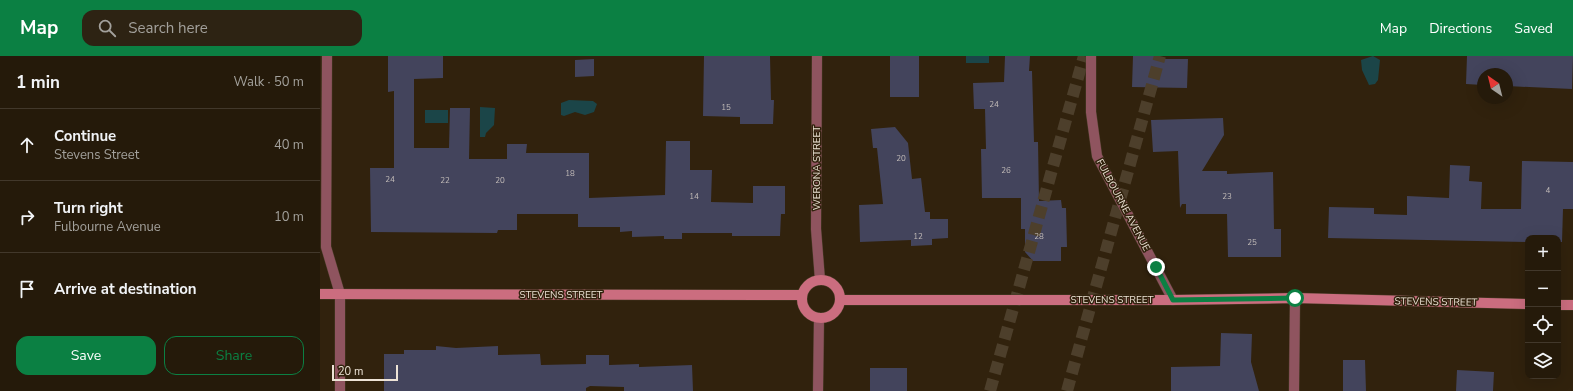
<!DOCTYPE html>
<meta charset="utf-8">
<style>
:root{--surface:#251a0a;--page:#2d2313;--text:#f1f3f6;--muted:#a3a19c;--line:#42382b;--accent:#0b8043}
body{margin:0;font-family:"Nunito Sans",sans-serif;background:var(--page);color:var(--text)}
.controls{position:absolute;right:12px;bottom:12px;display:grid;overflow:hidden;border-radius:8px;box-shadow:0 4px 16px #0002}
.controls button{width:36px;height:36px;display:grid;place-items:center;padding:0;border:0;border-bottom:1px solid var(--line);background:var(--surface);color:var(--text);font:20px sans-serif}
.compass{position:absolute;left:1157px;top:12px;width:36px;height:36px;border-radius:50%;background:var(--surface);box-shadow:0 4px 16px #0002;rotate:325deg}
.scale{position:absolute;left:12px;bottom:10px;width:66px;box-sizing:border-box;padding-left:4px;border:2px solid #ede3d6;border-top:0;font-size:11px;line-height:14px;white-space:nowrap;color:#ede3d6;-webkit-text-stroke:3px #31220d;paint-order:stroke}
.stop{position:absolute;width:12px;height:12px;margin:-9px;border:3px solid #0b8043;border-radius:50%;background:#fff}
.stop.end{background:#0b8043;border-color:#fff;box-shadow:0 1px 4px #0008}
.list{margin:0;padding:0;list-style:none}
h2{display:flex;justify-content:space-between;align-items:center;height:52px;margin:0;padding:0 16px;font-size:17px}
h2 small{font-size:13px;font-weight:400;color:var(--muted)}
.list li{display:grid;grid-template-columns:26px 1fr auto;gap:12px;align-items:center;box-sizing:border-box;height:72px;padding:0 16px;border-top:1px solid var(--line)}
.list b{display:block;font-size:15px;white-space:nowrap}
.list p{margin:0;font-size:13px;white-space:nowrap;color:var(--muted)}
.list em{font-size:13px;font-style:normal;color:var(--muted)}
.actions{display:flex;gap:8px;padding:12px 16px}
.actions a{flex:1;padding:9px 0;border:1px solid var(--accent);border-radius:12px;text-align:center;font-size:14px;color:var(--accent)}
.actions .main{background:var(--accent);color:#fff}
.icon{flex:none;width:22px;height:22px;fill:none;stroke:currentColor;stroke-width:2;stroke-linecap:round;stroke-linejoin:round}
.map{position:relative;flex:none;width:1253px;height:335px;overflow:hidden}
header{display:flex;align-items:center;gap:24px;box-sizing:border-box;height:56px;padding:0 20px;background:var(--accent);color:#fff}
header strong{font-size:19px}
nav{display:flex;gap:22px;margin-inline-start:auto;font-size:14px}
.search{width:280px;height:36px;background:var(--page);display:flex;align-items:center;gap:10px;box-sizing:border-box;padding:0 14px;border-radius:12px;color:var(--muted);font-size:15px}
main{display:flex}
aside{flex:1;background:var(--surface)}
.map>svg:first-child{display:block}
.water{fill:#1b4548}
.building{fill:#43445c}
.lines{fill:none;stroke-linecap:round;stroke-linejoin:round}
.highway-tunnel{stroke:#4d3f2b;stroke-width:12;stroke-dasharray:12 6;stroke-linecap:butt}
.street-casing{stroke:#4b3d29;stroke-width:11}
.secondary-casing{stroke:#4b3d29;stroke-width:11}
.street{stroke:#8f545f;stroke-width:10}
.secondary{stroke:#cb6d7f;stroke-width:10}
.route{stroke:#0b8043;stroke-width:5}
.labels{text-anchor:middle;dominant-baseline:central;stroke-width:3;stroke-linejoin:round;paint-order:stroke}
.number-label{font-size:8px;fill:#c2bbb8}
.street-label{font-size:10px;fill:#ede3d6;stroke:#31220d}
</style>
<header>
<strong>Map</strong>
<div class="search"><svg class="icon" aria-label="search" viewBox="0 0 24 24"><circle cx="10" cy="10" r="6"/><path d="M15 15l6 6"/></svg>Search here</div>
<nav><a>Map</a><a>Directions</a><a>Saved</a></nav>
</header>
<main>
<aside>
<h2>1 min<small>Walk · 50 m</small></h2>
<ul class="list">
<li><svg class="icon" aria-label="ahead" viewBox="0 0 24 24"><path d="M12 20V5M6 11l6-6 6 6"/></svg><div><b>Continue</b><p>Stevens Street</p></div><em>40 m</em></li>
<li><svg class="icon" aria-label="right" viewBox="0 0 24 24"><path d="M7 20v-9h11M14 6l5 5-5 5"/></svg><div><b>Turn right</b><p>Fulbourne Avenue</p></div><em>10 m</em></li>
<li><svg class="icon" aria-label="arrive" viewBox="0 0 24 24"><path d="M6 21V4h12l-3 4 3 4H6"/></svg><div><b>Arrive at destination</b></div></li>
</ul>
<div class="actions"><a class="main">Save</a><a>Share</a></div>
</aside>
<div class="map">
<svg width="1253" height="335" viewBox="0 0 1253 335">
<rect width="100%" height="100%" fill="#31220d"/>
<path class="water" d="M646 0H669V7H646Z
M1053 0 1060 4 1058 24 1055 28 1049 29 1042 14 1041 4Z
M249 44 273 45 277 48 274 56 265 59 255 56 244 60 241 59V47Z
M160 51 175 52 174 69 166 77 165 81H160Z
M105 54H128V67H105Z"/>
<path class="building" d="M68 0H123V22L94 23V92H129L130 52H150L149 103H187V88H207L206 97H269V142L345 139 346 85H370V114H392L391 146 433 147V130H465V158H461L460 180H412V177H362V183H344V180L312 181V175L300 176V171H258V158H197V174H178L177 177 51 176 50 112H74V35L68 36Z
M384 0H450L451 44H454L453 68H420V61L383 60Z
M570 0H599V41H570Z
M685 0H710L709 15H712L714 86H718L719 145 741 144 742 152H746L747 191H741V205H713L705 196V173H701V142H662L661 93H666L665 53H654L653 27 684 26Z
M813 0H837V3H868L867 32 812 31Z
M1147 0H1253L1252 33 1187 30V18H1163V29L1146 28Z
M274 3V20L255 21V4Z
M903 62 904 79 882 115H907V118L953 116 954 173H961V201H908L907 158H866V148H862L860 152 858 95 833 96 831 64Z
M575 71 588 87 592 123 601 122 605 156H610V163H628V182L612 183V189L591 190V184L540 186 539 149 563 148 557 92H553L551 73Z
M1202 105 1253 106V153H1243L1242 186H1238V182H1208V186L1008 182 1009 151 1054 152V158L1087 159V140L1129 142 1130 109 1150 110 1149 125 1162 126 1161 153H1201Z
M901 277 932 278 931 306 939 335H851V311L900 310Z
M116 290 136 292 178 290V299L220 298 221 309 266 308V299H289V309L319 308V311L372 309 373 335H304V331L270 330 266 332V335H64V298H84V294H116Z
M1023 304H1045L1046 335H1023Z
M550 312H587V335H550Z
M1137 314 1174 316 1173 335H1136Z"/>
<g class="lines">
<path class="highway-tunnel" d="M670 335 764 0
M747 335 840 0"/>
<defs>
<path id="street" d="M7 0 6 191 20 238V335
M497 0 496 173 500 224
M771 0V56L777 100 853 244
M498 335 499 262
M974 335 975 242"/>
<path id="secondary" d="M482 243a19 19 0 1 1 38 0a19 19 0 1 1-38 0Z
M0 238 482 239
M520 244H853L975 242 1208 248
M1238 249H1253"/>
</defs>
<use href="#street" class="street-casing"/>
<use href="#secondary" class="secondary-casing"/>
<use href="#street" class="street"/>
<use href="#secondary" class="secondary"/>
</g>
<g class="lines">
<path class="route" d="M836 211 853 244 975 242"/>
</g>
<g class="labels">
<g class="number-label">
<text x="674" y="48">24</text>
<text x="406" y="51">15</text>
<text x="581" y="102">20</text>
<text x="686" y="114">26</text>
<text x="250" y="117">18</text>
<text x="70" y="123">24</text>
<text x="125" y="124">22</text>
<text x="180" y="124">20</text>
<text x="1228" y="134">4</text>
<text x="374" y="140">14</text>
<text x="907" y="140">23</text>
<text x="598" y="180">12</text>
<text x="719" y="180">28</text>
<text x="932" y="186">25</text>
</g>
<g class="street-label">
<text transform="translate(497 112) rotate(-90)">WERONA STREET</text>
<text transform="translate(803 149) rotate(62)">FULBOURNE AVENUE</text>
<text x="241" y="239">STEVENS STREET</text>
<text x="792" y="244">STEVENS STREET</text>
<text transform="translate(1116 246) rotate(1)">STEVENS STREET</text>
</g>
</g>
</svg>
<div class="controls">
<button>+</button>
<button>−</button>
<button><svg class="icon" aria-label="locate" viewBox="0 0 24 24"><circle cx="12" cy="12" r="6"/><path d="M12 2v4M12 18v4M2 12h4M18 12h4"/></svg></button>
<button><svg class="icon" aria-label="layers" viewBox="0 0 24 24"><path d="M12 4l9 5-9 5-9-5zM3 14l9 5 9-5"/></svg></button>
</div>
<svg class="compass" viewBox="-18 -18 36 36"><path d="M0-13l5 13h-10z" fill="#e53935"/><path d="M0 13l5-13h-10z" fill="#a3a19c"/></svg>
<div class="scale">20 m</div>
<div class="stop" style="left:975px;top:242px"></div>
<div class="stop end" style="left:836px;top:211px"></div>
</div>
</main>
